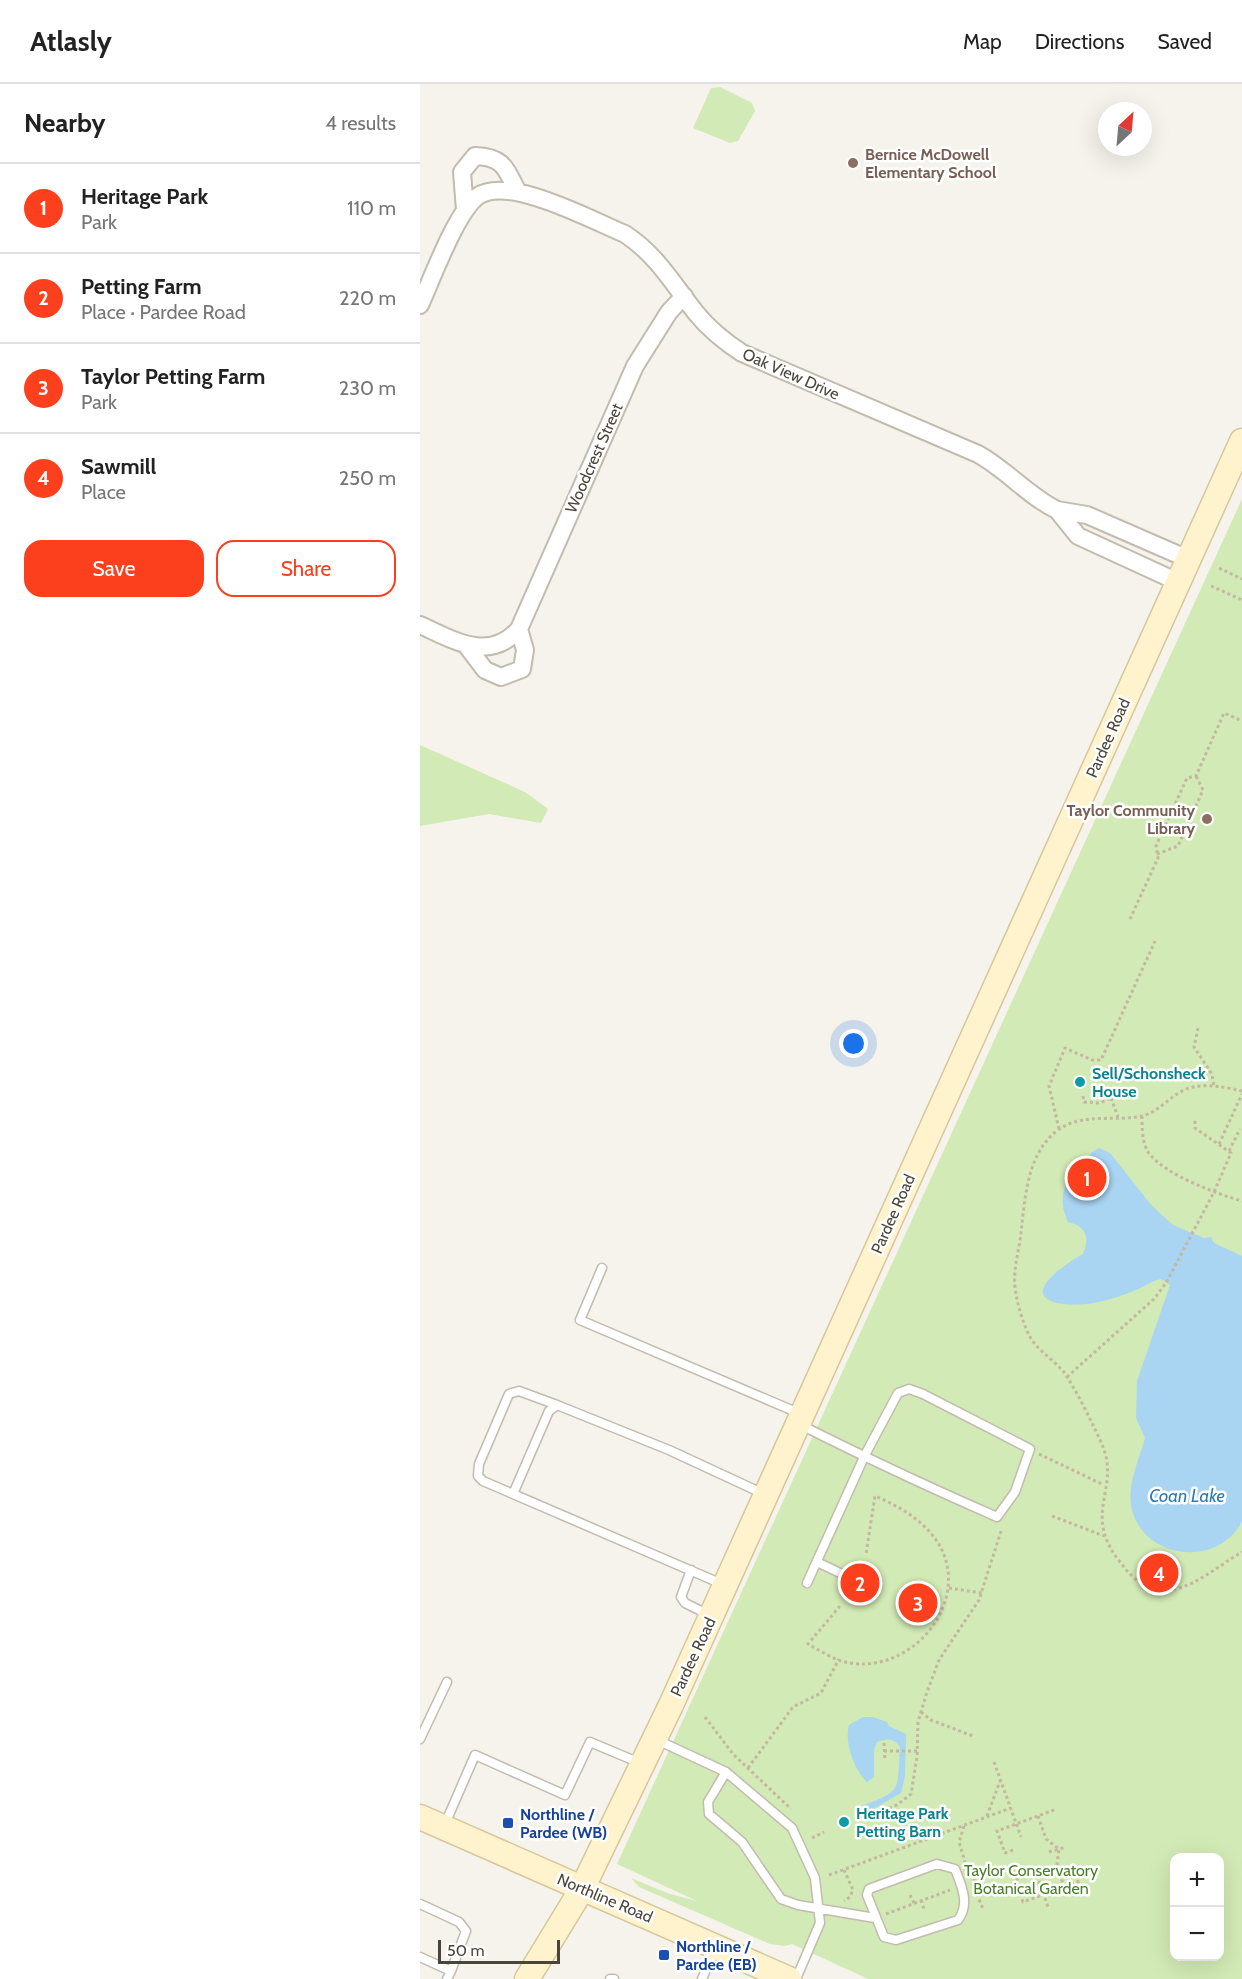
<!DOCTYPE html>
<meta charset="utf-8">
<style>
:root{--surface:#fff;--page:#f6f6f6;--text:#222;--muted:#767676;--line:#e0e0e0;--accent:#fc3f1d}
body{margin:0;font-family:Cabin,sans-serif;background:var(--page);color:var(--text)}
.controls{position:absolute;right:18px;bottom:18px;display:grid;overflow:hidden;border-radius:12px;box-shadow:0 6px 24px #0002}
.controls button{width:54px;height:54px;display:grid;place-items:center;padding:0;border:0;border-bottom:2px solid var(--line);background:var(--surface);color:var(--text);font:30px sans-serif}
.compass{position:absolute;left:678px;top:18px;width:54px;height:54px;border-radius:50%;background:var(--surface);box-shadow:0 6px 24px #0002;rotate:26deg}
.scale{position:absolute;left:18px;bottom:15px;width:122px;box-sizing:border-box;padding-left:6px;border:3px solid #4b4439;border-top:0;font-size:16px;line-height:21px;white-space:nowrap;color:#4b4439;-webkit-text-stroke:4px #fff;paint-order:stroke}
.you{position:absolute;left:434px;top:960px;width:21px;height:21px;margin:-15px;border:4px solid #fff;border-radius:50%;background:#1a73e8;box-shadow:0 0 0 9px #1a73e833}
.badge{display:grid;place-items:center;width:39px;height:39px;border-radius:50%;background:var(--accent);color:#fff;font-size:20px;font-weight:700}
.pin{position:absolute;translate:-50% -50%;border:3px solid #fff;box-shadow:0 2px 6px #0006}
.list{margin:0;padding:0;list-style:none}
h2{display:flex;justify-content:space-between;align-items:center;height:78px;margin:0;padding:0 24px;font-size:26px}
h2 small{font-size:20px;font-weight:400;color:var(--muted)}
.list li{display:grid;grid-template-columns:39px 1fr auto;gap:18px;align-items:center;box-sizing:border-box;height:90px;padding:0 24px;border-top:2px solid var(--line)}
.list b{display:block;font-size:22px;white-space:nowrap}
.list p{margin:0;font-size:20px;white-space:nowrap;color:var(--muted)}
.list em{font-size:20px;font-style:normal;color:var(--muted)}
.actions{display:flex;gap:12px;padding:18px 24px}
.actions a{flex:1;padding:14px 0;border:2px solid var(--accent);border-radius:18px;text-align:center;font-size:21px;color:var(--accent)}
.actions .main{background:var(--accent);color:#fff}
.map{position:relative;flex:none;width:822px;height:1895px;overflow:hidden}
header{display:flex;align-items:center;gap:36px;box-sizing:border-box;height:84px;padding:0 30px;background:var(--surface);border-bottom:2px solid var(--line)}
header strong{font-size:28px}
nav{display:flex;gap:33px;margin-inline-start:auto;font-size:21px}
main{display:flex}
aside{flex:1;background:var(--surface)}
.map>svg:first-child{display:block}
.green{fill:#d2eab5;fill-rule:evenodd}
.water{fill:#a9d4f2}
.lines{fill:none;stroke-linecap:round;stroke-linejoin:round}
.service-casing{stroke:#c2bbae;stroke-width:11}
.minor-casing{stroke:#c2bbae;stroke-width:20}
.secondary-casing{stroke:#d6c79b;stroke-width:27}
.path{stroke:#c4b79f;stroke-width:3;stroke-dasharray:3 3;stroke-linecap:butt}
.service{stroke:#fff;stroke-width:8}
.minor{stroke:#fff;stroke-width:16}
.secondary{stroke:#fff3cd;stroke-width:24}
.education-dot{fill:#8d6e63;stroke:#fff;stroke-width:2}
.culture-dot{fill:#0f9aa8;stroke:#fff;stroke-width:2}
.transit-dot{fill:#1a4fb4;stroke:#fff;stroke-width:2}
.labels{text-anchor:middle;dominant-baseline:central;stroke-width:5;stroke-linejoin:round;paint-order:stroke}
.education-label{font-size:16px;font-weight:bold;fill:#785e54;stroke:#fff;text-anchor:start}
.street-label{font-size:16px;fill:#4b4439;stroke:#fff}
.culture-label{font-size:16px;font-weight:bold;fill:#0d838f;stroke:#fff;text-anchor:start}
.transit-label{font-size:16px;font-weight:bold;fill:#164399;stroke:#fff;text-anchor:start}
.park-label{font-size:16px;fill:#4a7f2a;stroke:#fff}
.water-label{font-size:18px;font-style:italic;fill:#2e7ab2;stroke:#fff}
</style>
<header>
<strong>Atlasly</strong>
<nav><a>Map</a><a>Directions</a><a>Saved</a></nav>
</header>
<main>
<aside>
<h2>Nearby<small>4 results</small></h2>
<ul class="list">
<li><span class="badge">1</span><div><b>Heritage Park</b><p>Park</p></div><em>110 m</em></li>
<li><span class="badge">2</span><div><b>Petting Farm</b><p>Place · Pardee Road</p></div><em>220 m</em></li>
<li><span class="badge">3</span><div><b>Taylor Petting Farm</b><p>Park</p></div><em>230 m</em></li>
<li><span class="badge">4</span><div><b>Sawmill</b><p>Place</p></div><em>250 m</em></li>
</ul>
<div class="actions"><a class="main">Save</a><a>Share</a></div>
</aside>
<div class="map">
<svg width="822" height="1895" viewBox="0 0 822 1895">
<rect width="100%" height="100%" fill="#f6f3ec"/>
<path class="green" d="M300 3 332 19 335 27 318 57 310 59 273 44 291 4Z
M822 415V1895H448L372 1860 365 1862 350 1860 219 1803 211 1794 250 1810 277 1817 197 1780ZM754 1774H800V1872H754Z
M0 661 105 708 128 725 121 739 69 730 0 742Z"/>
<path class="water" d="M679 1064 690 1069 732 1122 753 1141 784 1154 791 1153 794 1159 822 1172V1437C799 1484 725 1476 712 1426 706 1402 719 1376 725 1354L716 1334 717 1297 750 1201 741 1195C731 1197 726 1202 716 1206 694 1215 669 1223 644 1220 594 1214 646 1179 663 1170 670 1153 666 1142 648 1138 636 1112 647 1101 655 1077L668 1076 672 1068Z
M443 1633H453L467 1638 469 1642 486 1650 485 1692 481 1709 450 1727 441 1726V1722C484 1707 477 1705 480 1663 474 1654 467 1654 457 1658L454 1666V1693L447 1698C434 1686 424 1658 429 1641Z"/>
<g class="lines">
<defs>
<path id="service" d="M182 1184 160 1236 381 1330
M379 1340C444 1373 511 1404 577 1433L595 1408 610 1365 503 1310 489 1305 478 1309 445 1371 387 1499
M93 1410 129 1327 137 1321
M397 1478 422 1490
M271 1486 261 1513 265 1519 289 1531
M302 1500 63 1397 58 1392 59 1380 89 1310 99 1307 137 1321 249 1366 344 1410
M0 1655 27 1598
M235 1655 306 1688 372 1744 395 1794 400 1839 376 1895
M306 1688 288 1718 289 1730 322 1758 361 1815 378 1821 455 1834
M25 1740 55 1671 145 1711 170 1658 220 1679
M517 1780 535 1785C542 1803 550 1820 538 1836L476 1856 464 1853 447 1811 449 1805Z
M0 1820 39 1838 46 1847 31 1887
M0 1873 31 1887 27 1895
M190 1895H194
M282 1895 295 1865"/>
<path id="minor" d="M45 126 42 88 55 72C84 73 85 84 98 108
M0 221C12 195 36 128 58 112 89 91 173 137 205 150 237 171 253 200 276 229 289 245 305 258 322 269L558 370C587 386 608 412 637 426
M758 498 658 452 637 426 667 431 768 475
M0 541C34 556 69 579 99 545L215 282 249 228 264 212
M46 561 65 586 81 593 102 585 105 566 99 545"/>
<path id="secondary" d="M0 1733 369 1895
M107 1895 162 1805 251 1621 822 357"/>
</defs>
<use href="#service" class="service-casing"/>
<use href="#minor" class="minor-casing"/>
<use href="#secondary" class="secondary-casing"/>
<path class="path" d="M799 484 822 495
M791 502 822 516
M737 770 758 762 783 706 776 692
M710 835 738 774 736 762 767 694 776 692 804 629 822 637
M778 944 774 963 792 990 794 1003
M822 1007C805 1003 781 998 764 1006 749 1013 739 1028 722 1032 694 1038 663 1028 638 1046 607 1069 605 1114 601 1149 599 1168 593 1184 595 1203 597 1220 602 1236 609 1251 616 1265 632 1275 643 1287 655 1303 675 1344 683 1363 700 1406 661 1431 701 1479 708 1489 717 1498 728 1503 761 1517 795 1483 822 1468
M663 1012 664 1018 680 1019 691 1014 688 1009
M691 1014 698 1033
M722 1032C722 1043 722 1058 728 1068 743 1090 797 1110 822 1117
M639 1045 629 1002 645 964 672 976H681L735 857
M799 1060 822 1010
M809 1067 820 1045
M647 1293 734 1215 746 1199 794 1108 811 1069 775 1044V1037
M619 1370 684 1401
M632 1432 684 1452
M529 1504 562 1509
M420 1522 388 1560C401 1567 415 1577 430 1579 500 1590 562 1503 508 1446 494 1431 474 1420 455 1412L446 1470
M501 1628 511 1636 553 1652
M285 1633 313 1670 371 1725
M464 1659 465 1676
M464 1667H497
M574 1678 601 1753
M328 1684 373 1623 401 1609 419 1575
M567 1732 580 1697
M618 1732 626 1755 639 1765 637 1781 644 1803
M441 1735 477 1721 491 1710 497 1673 498 1638 506 1611 519 1576 559 1516 582 1444
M544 1742 539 1758 545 1778
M392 1754 404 1748
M593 1766 585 1769 577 1747 634 1726
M629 1768 646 1763
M424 1786 433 1806 430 1813 424 1817
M409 1791 591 1724
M604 1793 595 1796 603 1818 660 1797
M553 1797 568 1791
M619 1797 628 1823
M557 1810 563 1825
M490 1811 494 1819
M501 1816 504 1825
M466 1830 530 1806"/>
<use href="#service" class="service"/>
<use href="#minor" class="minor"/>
<use href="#secondary" class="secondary"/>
</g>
<g class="education-dot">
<circle cx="433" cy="79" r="6"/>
<circle cx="787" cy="735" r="6"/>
</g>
<g class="culture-dot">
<circle cx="660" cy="998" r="6"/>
<circle cx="424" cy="1738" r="6"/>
</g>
<g class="transit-dot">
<rect x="82" y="1733" width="12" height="12" rx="3"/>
<rect x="238" y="1865" width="12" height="12" rx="3"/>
</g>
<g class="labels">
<g class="education-label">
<text x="445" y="70">Bernice McDowell<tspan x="445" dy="18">Elementary School</tspan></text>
<text x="775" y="726" text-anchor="end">Taylor Community<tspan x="775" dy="18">Library</tspan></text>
</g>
<g class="street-label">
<text transform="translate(371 290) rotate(24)">Oak View Drive</text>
<text transform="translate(174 374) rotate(-66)">Woodcrest Street</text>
<text transform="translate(688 654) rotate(-66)">Pardee Road</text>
<text transform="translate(473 1130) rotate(-66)">Pardee Road</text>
<text transform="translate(273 1573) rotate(-65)">Pardee Road</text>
<text transform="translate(185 1814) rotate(23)">Northline Road</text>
</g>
<g class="culture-label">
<text x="672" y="989">Sell/Schonsheck<tspan x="672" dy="18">House</tspan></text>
<text x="436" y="1729">Heritage Park<tspan x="436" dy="18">Petting Barn</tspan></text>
</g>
<g class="transit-label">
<text x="100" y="1730">Northline /<tspan x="100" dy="18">Pardee (WB)</tspan></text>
<text x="256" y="1862">Northline /<tspan x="256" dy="18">Pardee (EB)</tspan></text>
</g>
<g class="park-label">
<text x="611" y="1786">Taylor Conservatory<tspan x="611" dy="18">Botanical Garden</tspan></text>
</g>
<g class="water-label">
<text x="767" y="1412">Coan Lake</text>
</g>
</g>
</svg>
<div class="controls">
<button>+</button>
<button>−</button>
</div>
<svg class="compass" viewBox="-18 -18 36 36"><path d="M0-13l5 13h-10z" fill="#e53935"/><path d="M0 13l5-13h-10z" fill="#767676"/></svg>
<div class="scale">50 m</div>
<div class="you"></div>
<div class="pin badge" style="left:667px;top:1094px">1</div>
<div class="pin badge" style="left:440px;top:1499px">2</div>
<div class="pin badge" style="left:498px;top:1519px">3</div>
<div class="pin badge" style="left:739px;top:1489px">4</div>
</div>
</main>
